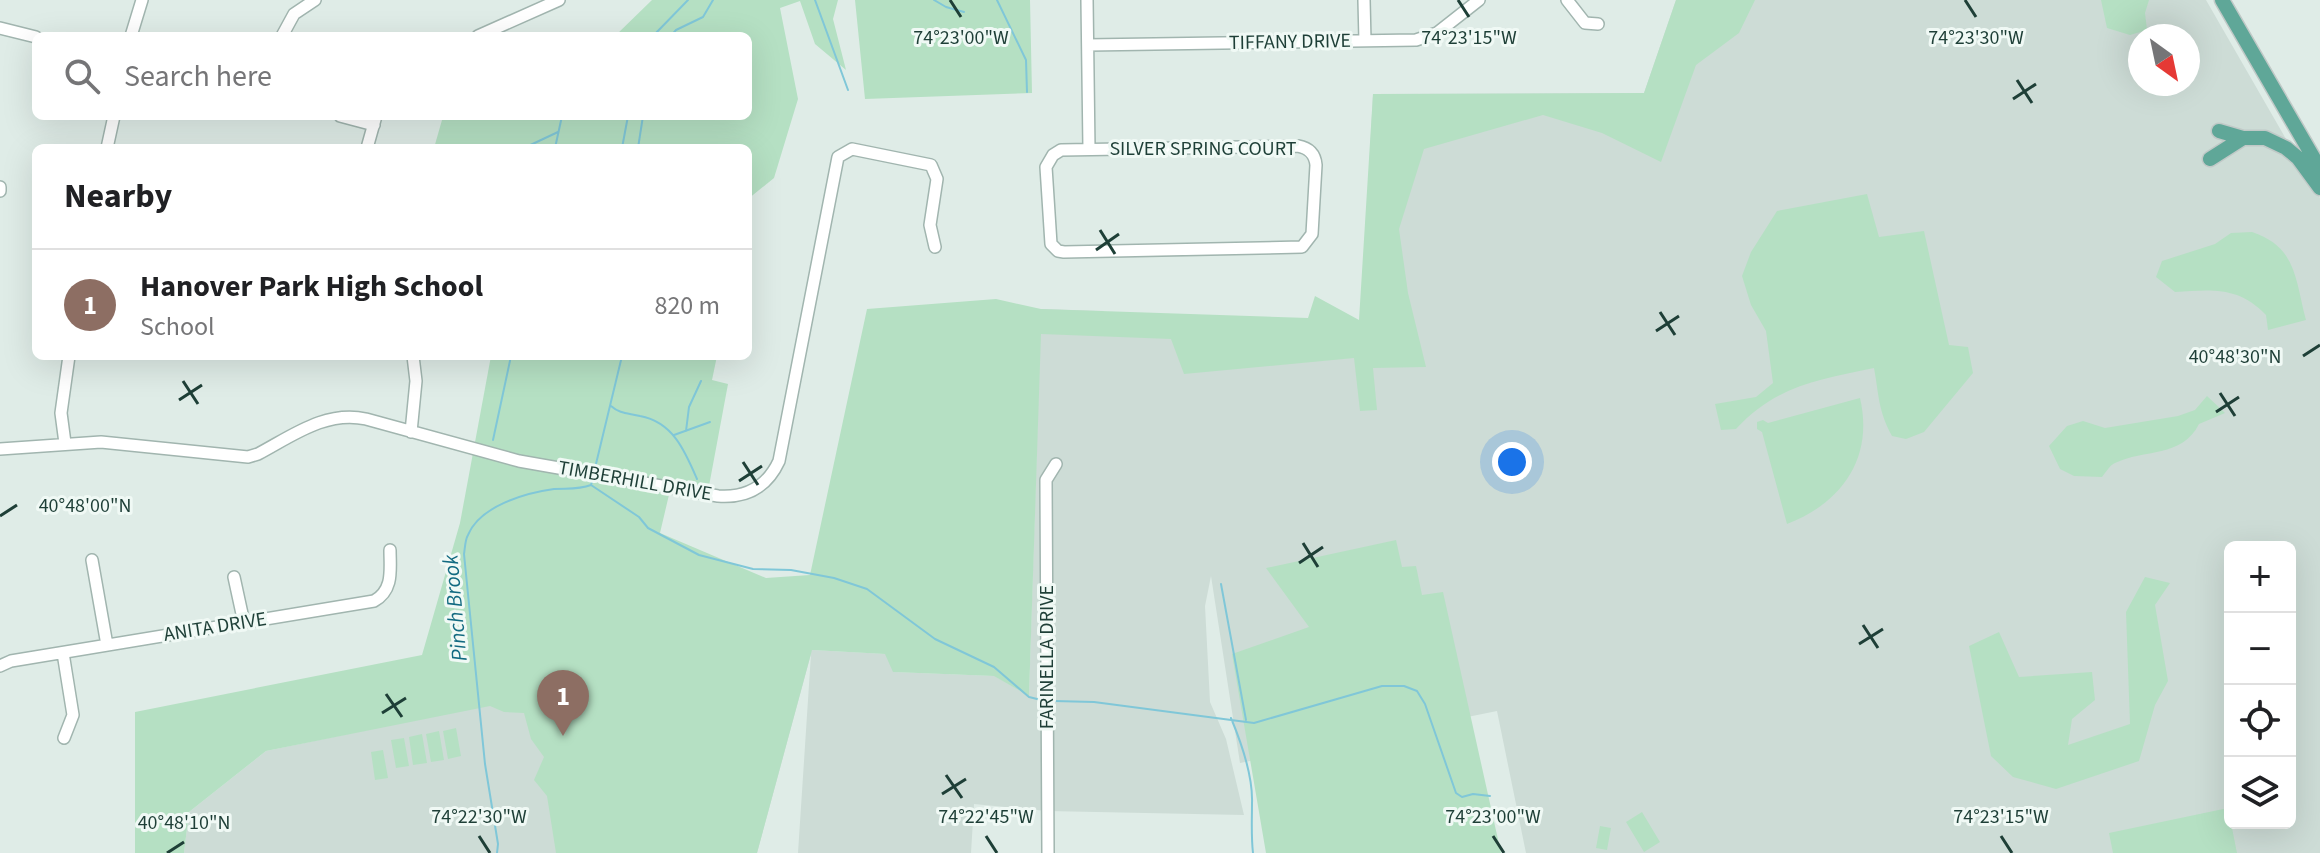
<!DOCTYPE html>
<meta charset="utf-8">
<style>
:root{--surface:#fff;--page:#f6f6f6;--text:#202124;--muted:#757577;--line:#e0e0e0;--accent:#b45309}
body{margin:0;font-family:"Source Sans 3",sans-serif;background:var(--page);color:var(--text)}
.controls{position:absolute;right:24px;bottom:24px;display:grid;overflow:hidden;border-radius:12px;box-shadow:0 8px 32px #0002}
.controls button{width:72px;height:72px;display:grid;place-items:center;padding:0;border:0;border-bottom:2px solid var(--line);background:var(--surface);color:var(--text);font:40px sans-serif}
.compass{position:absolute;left:2128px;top:24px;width:72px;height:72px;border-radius:50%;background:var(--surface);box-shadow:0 8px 32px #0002;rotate:147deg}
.you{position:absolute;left:1512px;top:462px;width:28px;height:28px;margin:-20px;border:6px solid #fff;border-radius:50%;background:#1a73e8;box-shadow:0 0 0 12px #1a73e833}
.badge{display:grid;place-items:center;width:52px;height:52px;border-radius:50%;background:var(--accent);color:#fff;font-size:26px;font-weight:700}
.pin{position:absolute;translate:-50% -66px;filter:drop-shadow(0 2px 4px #0008)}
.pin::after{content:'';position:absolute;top:42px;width:28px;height:24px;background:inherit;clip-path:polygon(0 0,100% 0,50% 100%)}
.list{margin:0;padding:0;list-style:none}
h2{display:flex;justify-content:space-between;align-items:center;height:104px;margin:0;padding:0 32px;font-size:34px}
h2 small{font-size:26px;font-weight:400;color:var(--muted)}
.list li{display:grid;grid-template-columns:52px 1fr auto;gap:24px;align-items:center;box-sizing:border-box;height:112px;padding:0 32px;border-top:2px solid var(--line)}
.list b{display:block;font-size:30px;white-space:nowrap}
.list p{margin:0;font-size:26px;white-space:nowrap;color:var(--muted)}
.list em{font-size:26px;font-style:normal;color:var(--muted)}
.icon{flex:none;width:44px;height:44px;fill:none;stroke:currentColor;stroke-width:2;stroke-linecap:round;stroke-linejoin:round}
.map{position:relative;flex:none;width:2320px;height:853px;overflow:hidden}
.search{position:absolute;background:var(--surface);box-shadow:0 8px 32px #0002;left:32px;top:32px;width:720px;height:88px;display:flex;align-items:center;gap:20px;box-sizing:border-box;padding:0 28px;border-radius:12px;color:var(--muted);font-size:30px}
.panel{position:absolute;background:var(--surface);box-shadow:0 8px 32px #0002;left:32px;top:144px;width:720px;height:216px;border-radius:12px}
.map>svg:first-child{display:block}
.built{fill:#cddcd6;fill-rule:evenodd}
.green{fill:#b5e0c3}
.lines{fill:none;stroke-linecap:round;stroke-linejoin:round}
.stream{stroke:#80c7d8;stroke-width:2}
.minor-casing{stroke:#a1b5af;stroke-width:14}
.major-casing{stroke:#c0c9c7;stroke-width:17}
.minor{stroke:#fff;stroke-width:11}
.major{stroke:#5fa798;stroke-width:14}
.ticks{fill:none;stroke:#1e3f37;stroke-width:3}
.labels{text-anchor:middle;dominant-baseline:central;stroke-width:6;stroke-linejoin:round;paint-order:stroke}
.street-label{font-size:20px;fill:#1e3f37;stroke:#f0f9f5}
.water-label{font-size:22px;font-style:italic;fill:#126a81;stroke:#f0f9f5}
.ticks-label{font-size:20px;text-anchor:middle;fill:#1e3f37;stroke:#f0f9f5;stroke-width:6;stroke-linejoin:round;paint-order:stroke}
</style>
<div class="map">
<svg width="2320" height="853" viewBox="0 0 2320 853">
<rect width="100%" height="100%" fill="#dfece7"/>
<path class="built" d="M1676 0H2206L2320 198V853H1526L1497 711 1240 763 1211 576 1205 606 1210 702 1226 739 1244 815 1047 811 974 804 971 853H798L811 654 757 853H184L189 812 266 751 458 711 812 650 886 654 894 672 995 676 1029 696 1041 309 1104 311 1105 324 1361 323 1373 94 1644 93ZM2140 36H2188V84H2140ZM2230 547H2290V823H2230Z"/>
<path class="green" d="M652 0H838L833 19 846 70 815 44 800 1 780 8 798 99 774 178 748 199V148H434L442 120 451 116H748V36H615Z
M855 0H1030L1032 93 865 99Z
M1676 0H1755L1739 33 1696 65 1661 162 1602 133 1543 115 1424 149 1399 229 1408 293 1426 367 1373 368 1377 410 1360 411 1354 358 1184 374 1171 339 1041 334 1029 696 994 676 893 672 885 654 812 650 757 853H556L547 796 534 780 544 757 531 739 524 713 504 712 490 706 266 751 189 812 184 853H135V712L422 655 460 523 491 356H717L712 380 728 384 709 486 672 482 660 533 766 578 810 575 867 309 996 299 1041 309 1308 318 1315 296 1359 320 1373 94 1644 93Z
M2101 0H2149L2145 13 2147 30 2130 35 2107 28Z
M1867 194 1879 237 1924 231 1949 345 1968 347 1973 373 1924 432 1906 439 1892 436C1878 410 1879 395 1874 368 1819 380 1776 385 1736 429L1721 430 1715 404 1756 397 1773 383 1766 331 1751 305 1742 276 1751 252 1777 211Z
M2252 232C2297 247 2295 279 2306 320L2268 330 2266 315C2238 286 2212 290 2175 292L2156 277 2162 261 2215 244 2231 233Z
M2207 396 2225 413 2199 424C2182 458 2144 449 2115 463 2110 465 2106 472 2102 477L2074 476 2060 469 2049 446 2067 426 2083 421 2105 428 2178 416 2195 410Z
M1860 398C1874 458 1842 503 1787 524L1762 432 1757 429V422L1763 420 1768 423Z
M1396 540 1402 567 1416 566 1422 595 1443 592 1501 853H1266L1232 654 1309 627 1266 568Z
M2145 577 2170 583 2155 605 2168 681 2155 705 2139 761 2056 789 2013 777 1991 756 1969 646 1999 632 2019 677 2092 672 2095 700 2072 719 2068 745 2130 724 2126 612Z
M456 728 461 756 448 759 443 731Z
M439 731 444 760 431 762 426 734Z
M422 734 427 763 413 765 409 737Z
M404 738 409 766 396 768 391 740Z
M383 750 388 778 375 780 371 752Z
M2228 808 2237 853H2113L2109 833Z
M1642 812 1660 842 1644 852 1626 822Z
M1600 826 1611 828 1607 850 1596 848Z"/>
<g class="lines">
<path class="stream" d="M815 0 848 90
M934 0 946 7 964 12
M997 0 1026 60 1027 92
M653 36 688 0
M671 36 676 30 703 17 713 0
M524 148 558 132
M555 148 562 116
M622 148 628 116
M638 148 643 116
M611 406C620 414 628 413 640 416 673 422 685 451 697 479
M686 431 689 407 701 381
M674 435 710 422
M493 440 511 356
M595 468 622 356
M591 485 639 517 648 528 699 555 753 569 791 570 834 578 867 589 935 639 994 667 1029 697 1041 700
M1221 584 1246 720
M1054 701 1094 702 1254 723 1382 686H1404L1417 691 1425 704 1456 793 1462 797 1473 794 1490 796
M1231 718C1241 742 1253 776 1252 803 1252 820 1251 836 1253 853
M497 853 498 844 485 764 464 554C465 548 465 540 468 535 480 506 525 493 554 489 567 488 578 490 591 485L593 478"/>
<defs>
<path id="minor" d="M1087 0 1089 149
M1364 0 1365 41
M1567 0 1585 23 1598 24
M0 28 36 37
M131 36 142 0
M282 36 294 14 315 0
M478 36 559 0
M1088 45 1416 40 1437 33 1479 0
M340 116 374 125
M1298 146C1309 148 1315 154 1316 165L1312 234 1302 247 1064 252 1058 251 1051 244 1046 167 1053 155 1061 150Z
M107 148 114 116
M367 148 376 116
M0 187V191
M411 432 416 381 413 356
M65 443 61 413 69 356
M0 449 101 442 248 457 258 454C292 436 326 410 366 419L519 461 718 496C746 498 767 487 779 461L838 157 852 149 931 165 937 179 930 225 935 247
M92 560 107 645
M234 577 244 623
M63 653 73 715 64 738
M0 666 11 661 374 601C394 590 390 569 390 550
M1048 853 1046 480 1056 464"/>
<path id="major" d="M2222 0 2320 169
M2219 131 2243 138H2265L2286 148 2298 158 2320 188
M2210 159 2243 138"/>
</defs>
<use href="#minor" class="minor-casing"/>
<use href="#major" class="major-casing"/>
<use href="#minor" class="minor"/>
<use href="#major" class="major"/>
</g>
<path class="ticks" d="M950 0 961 17M1458 0 1469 17M1965 0 1976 17M2017 80 2032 103M2013 99 2036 84M1100 230 1115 254M1096 250 1119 234M1660 312 1675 335M1656 331 1679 316M2303 356 2320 345M183 381 198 404M2220 393 2235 416M179 400 202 385M2216 412 2239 397M743 462 758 485M739 481 762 466M0 516 17 505M1303 543 1318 567M1299 563 1323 547M1863 625 1878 648M1859 644 1883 629M386 694 402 717M382 713 406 698M946 775 962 798M942 794 966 779M479 836 490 853M986 836 997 853M1493 836 1504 853M2001 836 2012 853M167 853 184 842"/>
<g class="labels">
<g class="street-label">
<text transform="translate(1290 42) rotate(-1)">TIFFANY DRIVE</text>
<text x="1203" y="149">SILVER SPRING COURT</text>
<text transform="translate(635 481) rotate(10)">TIMBERHILL DRIVE</text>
<text transform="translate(215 627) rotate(-9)">ANITA DRIVE</text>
<text transform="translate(1047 657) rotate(-90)">FARINELLA DRIVE</text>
</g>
<g class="water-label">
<text transform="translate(455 608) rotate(-95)">Pinch Brook</text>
</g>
</g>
<g class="ticks-label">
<text x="961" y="44">74°23'00"W</text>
<text x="1469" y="44">74°23'15"W</text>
<text x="1976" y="44">74°23'30"W</text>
<text x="2235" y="363">40°48'30"N</text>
<text x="85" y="512">40°48'00"N</text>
<text x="479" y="823">74°22'30"W</text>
<text x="986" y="823">74°22'45"W</text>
<text x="1493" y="823">74°23'00"W</text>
<text x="2001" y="823">74°23'15"W</text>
<text x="184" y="829">40°48'10"N</text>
</g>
</svg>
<div class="controls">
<button>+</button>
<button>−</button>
<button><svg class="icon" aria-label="locate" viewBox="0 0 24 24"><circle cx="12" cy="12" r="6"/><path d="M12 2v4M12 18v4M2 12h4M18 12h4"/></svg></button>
<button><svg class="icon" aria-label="layers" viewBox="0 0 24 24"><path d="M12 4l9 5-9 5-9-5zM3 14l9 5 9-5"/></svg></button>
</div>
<svg class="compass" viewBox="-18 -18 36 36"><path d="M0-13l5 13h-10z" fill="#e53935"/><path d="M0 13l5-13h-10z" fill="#757577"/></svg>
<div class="you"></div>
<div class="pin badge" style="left:563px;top:736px;background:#8d6e63">1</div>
<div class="search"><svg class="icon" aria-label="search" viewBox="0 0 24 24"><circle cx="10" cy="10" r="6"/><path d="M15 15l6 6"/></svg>Search here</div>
<section class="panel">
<h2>Nearby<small></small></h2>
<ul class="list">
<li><span class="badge" style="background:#8d6e63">1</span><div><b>Hanover Park High School</b><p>School</p></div><em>820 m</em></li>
</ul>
</section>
</div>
